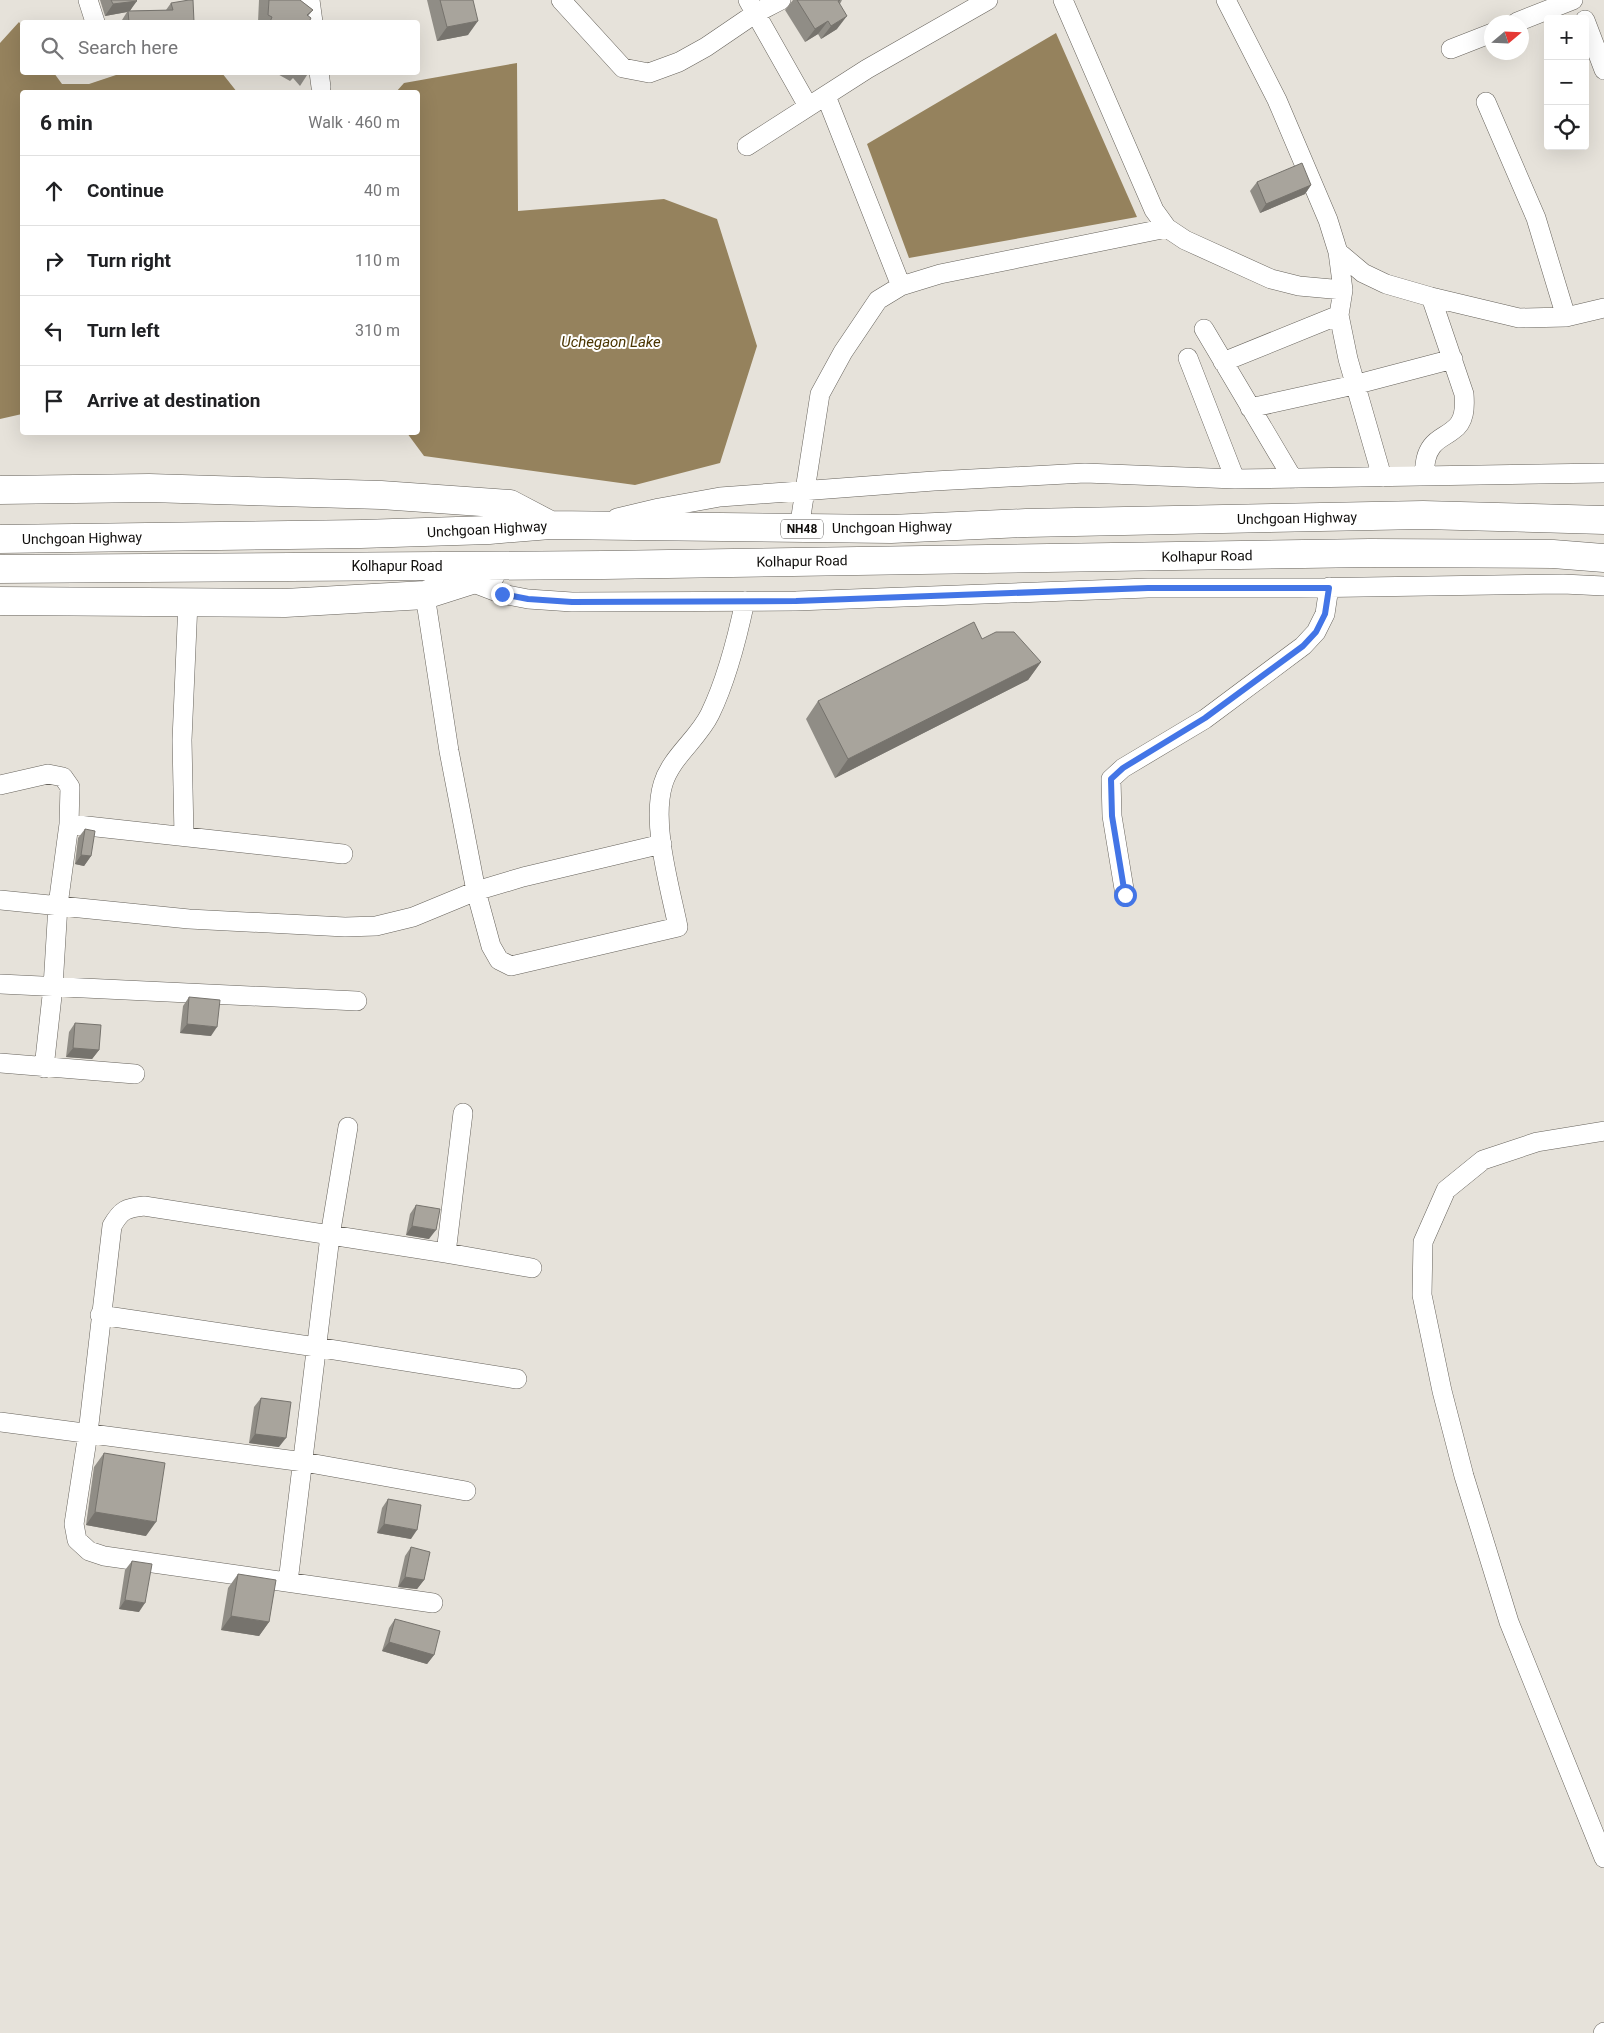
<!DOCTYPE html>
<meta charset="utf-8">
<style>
:root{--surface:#fff;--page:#f6f6f6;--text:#202124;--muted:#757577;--line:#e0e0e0}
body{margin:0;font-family:Roboto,sans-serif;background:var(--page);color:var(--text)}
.controls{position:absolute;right:15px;top:15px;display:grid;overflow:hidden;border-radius:5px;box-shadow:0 5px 20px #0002}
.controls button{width:45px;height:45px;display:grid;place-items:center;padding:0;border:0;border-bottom:1px solid var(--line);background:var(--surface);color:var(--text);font:25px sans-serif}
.compass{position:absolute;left:1484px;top:15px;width:45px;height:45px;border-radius:50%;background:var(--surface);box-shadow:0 5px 20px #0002;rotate:71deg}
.stop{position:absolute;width:15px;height:15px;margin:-11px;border:4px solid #4375e6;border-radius:50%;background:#fff}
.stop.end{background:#4375e6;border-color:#fff;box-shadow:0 1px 5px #0008}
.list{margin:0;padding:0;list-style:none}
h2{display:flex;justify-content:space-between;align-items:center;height:65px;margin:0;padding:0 20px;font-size:21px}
h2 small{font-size:16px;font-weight:400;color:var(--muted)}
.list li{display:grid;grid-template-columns:32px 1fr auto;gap:15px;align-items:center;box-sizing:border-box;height:70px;padding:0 20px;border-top:1px solid var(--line)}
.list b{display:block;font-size:19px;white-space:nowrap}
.list em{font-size:16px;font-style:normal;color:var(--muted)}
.icon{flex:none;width:28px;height:28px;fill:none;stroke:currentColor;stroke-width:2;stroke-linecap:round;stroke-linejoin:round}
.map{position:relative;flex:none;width:1604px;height:2033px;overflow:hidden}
.search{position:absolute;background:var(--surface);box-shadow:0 5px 20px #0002;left:20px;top:20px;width:400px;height:55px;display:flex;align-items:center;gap:12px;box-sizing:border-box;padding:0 18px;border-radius:5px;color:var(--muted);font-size:19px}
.panel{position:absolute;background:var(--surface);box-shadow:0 5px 20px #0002;left:20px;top:90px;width:400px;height:345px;border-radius:5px}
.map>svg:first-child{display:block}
.water{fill:#95825d}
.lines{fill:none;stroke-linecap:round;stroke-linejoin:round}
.minor-casing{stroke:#66625b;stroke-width:20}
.highway-casing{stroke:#66625b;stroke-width:29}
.minor{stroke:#fff;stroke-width:19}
.highway{stroke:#fff;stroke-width:28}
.wall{fill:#908d86}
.shaded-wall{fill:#76736d}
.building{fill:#a8a49c;stroke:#76736d}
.route{stroke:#4375e6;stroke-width:6}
.labels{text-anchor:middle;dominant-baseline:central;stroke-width:4;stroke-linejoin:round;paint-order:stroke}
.shield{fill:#fff;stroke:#585655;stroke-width:1}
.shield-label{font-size:12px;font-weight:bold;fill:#100e0c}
.street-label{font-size:14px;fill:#100e0c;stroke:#fff}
.water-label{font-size:15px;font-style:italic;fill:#4a3501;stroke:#fff}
</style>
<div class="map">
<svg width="1604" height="2033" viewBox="0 0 1604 2033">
<rect width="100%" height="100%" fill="#e6e2da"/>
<path class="water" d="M19 22 22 26V72L54 73 62 84H89L122 73H222L237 92H22V414L0 419V43Z
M1056 33 1137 217 909 258 867 144Z
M517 63 518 211 664 199 717 219 757 346 720 463 635 485 424 456 407 433 418 432V92H396L404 83Z"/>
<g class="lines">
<defs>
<path id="minor" d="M88 0 95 22
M310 0 313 22
M561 0 623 68 649 73 679 62 706 47 756 13 781 0
M748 0 808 106
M1063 0 1154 210 1167 228 1185 240 1271 279 1299 286 1343 290
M1226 0 1277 100 1328 220 1338 252 1343 290 1339 315 1348 359 1382 477
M1585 20 1604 70
M1517 22 1573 0
M1451 49 1492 33
M319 72 321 87
M826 96 901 286
M1486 102 1536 218 1566 317
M747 146 867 69 988 0
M1338 252 1363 273 1386 284 1431 297 1519 318 1566 317 1604 308
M1204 329 1293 479
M1188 358 1235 479
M1223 362 1339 315
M1250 408 1354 385 1453 359
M1424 476C1425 465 1425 455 1432 446 1438 438 1446 436 1453 430 1465 422 1465 407 1464 394L1431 297
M617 518 659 508 720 497 934 481 1085 473 1235 479 1604 473
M799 529 820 394 843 352 878 300 901 286 940 274 1167 228
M468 581 502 594 528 599 572 602 796 601 1148 588H1299L1563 584 1604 586
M425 595 449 751 476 891 491 946 499 960 511 966 678 927C670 887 651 824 663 784 671 757 698 739 710 714 727 679 737 639 745 601
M0 785 48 774 63 777 70 787 69 824 58 905 53 987 44 1068
M69 824 343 854
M184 836 182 740 188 602
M1125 895 1112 816 1111 779 1123 768 1205 719 1303 646 1316 632 1325 614 1329 587
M0 900 189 919 345 927 376 926 413 917 476 891 523 877 662 844
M0 984 357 1001
M0 1063 135 1074
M1604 1131 1537 1142 1483 1160 1446 1190 1423 1242 1422 1295 1442 1391 1464 1476 1509 1622 1604 1858
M446 1253 463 1113
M100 1315 316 1347 517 1379
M0 1422 304 1462 466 1491
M288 1582 330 1236 348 1127
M433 1603 104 1556 89 1551 77 1540 74 1524 88 1433 112 1226C121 1210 126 1208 144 1206L446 1253 532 1268
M1603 2033 1604 2032"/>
<path id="highway" d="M0 490 149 488 381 495 510 504 550 525
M0 539 361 534 489 530 550 525 891 529 1026 523 1423 515 1604 520
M0 569 604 565 1370 553 1553 554 1604 558
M0 601 285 603 425 595 491 574"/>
</defs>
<use href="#minor" class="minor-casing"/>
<use href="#highway" class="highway-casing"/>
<use href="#minor" class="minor"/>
<use href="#highway" class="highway"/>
</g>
<path class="wall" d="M100 0H136L130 11 166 10 171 3 194 22H122V20L127 12 105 16Z
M259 0H300L313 10 308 16 309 22H258Z
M427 0H473L468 35 437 41Z
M793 0H842L840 4 837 29 821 39 818 34 805 42 785 10Z
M274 72H309L300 86 293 78 290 81Z
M1257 182 1311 185 1305 194 1260 213 1250 191Z
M982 639 1041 662 1028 680 835 778 806 719 818 701Z
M85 829 91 856 84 866 75 864 78 838Z
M189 997 211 1036 180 1033 183 1006Z
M75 1023 99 1050 92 1059 66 1057 69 1032Z
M416 1205 429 1239 406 1235 410 1214Z
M261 1398 279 1447 249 1443 254 1407Z
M104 1453 146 1536 86 1525 94 1467Z
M388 1499 411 1539 377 1533 382 1508Z
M411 1547 424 1580 417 1589 398 1587 405 1556Z
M132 1561 139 1612 119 1609 125 1570Z
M238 1574 269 1622 259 1636 221 1630 228 1588Z
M395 1619 434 1655 427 1664 382 1651 389 1628Z"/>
<path class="shaded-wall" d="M137 1 129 12 128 11 127 12 105 16 113 4Z
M847 16 837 29 821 39 831 26Z
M478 21 468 35 437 41 447 27Z
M828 21 818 34 805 42 815 29Z
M1311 185 1305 194 1260 213 1266 204Z
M1041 662 1028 680 835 778 848 759Z
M81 855 91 856 84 866 75 864Z
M187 1024 217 1027 211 1036 180 1033Z
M73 1048 99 1050 92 1059 66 1057Z
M412 1226 436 1230 429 1239 406 1235Z
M255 1434 286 1438 279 1447 249 1443Z
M95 1512 156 1522 146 1536 86 1525Z
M384 1524 417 1530 411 1539 377 1533Z
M405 1577 424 1580 417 1589 398 1587Z
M125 1600 145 1603 139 1612 119 1609Z
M231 1616 269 1622 259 1636 221 1630Z
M389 1642 434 1655 427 1664 382 1651Z"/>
<path class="building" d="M111 0H136L137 1 113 4Z
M189 0H193L194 22H129L128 11 173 10 171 3Z
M269 0H300L313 10 307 15 311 18 309 22H270L272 17 268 15Z
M440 0H473L478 21 447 27Z
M797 0H840L838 1 847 16 831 26 828 21 815 29Z
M1302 163 1311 185 1266 204 1257 182Z
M974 622 982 639 996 632H1014L1041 662 848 759 818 701Z
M85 829 95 831 91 856 81 855Z
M189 997 220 1000 217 1027 187 1024Z
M75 1023 101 1025 99 1050 73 1048Z
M416 1205 440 1209 436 1230 412 1226Z
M261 1398 291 1402 286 1438 255 1434Z
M104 1453 165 1463 156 1522 95 1512Z
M388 1499 421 1505 417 1530 384 1524Z
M411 1547 430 1552 424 1580 405 1577Z
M132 1561 152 1564 145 1603 125 1600Z
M238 1574 276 1580 269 1622 231 1616Z
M395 1619 440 1631 434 1655 389 1642Z"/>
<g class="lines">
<path class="route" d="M502 594 528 599 572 602 796 601 1148 588H1329L1325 614 1316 632 1303 646 1205 718 1123 768 1111 779 1112 816 1125 895"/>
</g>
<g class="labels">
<rect class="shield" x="781" y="519.5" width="42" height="19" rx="4"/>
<g class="shield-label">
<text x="802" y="529">NH48</text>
</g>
<g class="street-label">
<text transform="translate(1297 518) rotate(-1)">Unchgoan Highway</text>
<text transform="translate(892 527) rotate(-1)">Unchgoan Highway</text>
<text transform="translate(487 529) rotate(-3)">Unchgoan Highway</text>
<text transform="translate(82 538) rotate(-1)">Unchgoan Highway</text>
<text transform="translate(1207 556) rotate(-1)">Kolhapur Road</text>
<text transform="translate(802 561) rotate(-1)">Kolhapur Road</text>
<text x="397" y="566">Kolhapur Road</text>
</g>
<g class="water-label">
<text x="611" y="342">Uchegaon Lake</text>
</g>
</g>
</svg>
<div class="controls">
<button>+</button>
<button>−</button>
<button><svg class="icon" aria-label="locate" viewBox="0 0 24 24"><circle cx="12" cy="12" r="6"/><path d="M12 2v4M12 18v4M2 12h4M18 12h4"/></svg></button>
</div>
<svg class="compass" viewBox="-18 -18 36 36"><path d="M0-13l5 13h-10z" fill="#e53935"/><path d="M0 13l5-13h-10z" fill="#757577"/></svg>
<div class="stop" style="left:1125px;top:895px"></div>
<div class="stop end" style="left:502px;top:594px"></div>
<div class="search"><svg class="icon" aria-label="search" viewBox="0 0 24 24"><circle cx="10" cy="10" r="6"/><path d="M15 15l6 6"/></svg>Search here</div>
<section class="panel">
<h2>6 min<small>Walk · 460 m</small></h2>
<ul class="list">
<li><svg class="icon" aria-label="ahead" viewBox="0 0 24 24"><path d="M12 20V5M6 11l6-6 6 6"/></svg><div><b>Continue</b></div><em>40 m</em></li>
<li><svg class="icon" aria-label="right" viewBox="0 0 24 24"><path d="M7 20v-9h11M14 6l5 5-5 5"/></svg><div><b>Turn right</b></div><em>110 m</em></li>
<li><svg class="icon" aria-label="left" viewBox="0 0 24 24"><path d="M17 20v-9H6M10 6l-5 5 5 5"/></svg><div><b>Turn left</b></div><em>310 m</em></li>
<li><svg class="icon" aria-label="arrive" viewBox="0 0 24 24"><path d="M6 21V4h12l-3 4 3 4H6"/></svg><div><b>Arrive at destination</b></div></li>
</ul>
</section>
</div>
